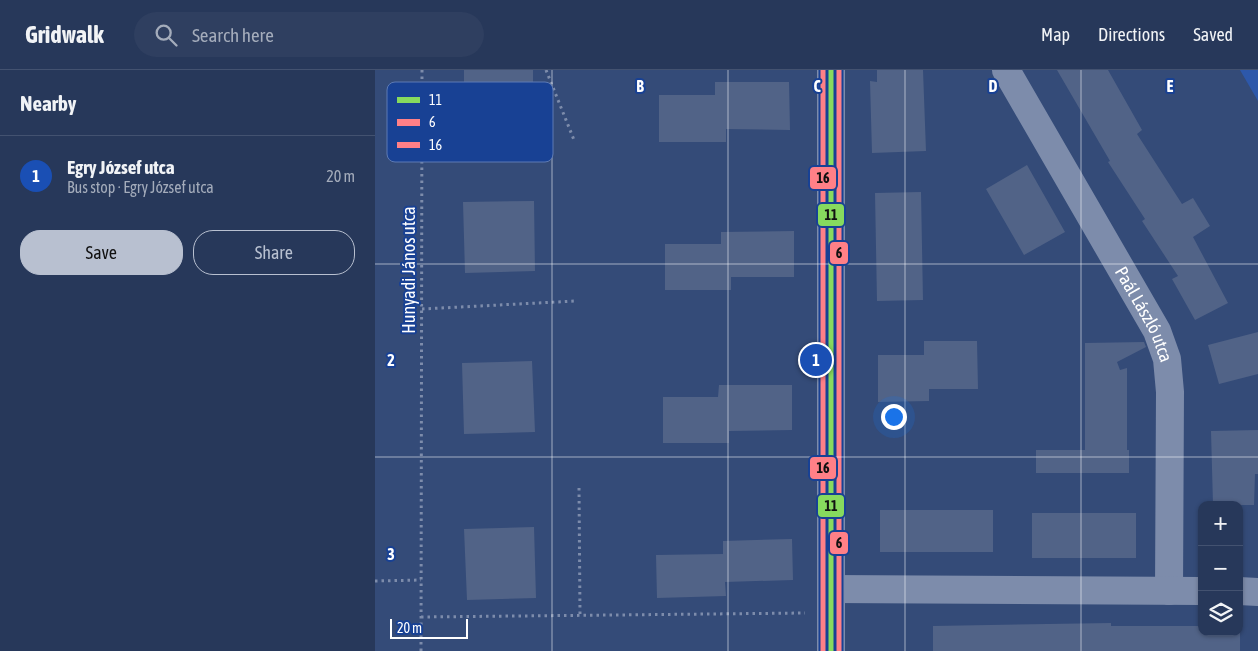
<!DOCTYPE html>
<meta charset="utf-8">
<style>
:root{--surface:#27385a;--page:#2f3f60;--text:#f1f3f6;--muted:#a4acbb;--line:#435270;--accent:#b8c0d0}
body{margin:0;font-family:"Asap Condensed",sans-serif;background:var(--page);color:var(--text)}
.controls{position:absolute;right:15px;bottom:15px;display:grid;overflow:hidden;border-radius:10px;box-shadow:0 1px 4px #0004}
.controls button{width:45px;height:45px;display:grid;place-items:center;padding:0;border:0;border-bottom:1px solid var(--line);background:var(--surface);color:var(--text);font:25px sans-serif}
.scale{position:absolute;left:15px;bottom:12px;width:78px;box-sizing:border-box;padding-left:5px;border:2px solid #fff;border-top:0;font-size:14px;line-height:18px;white-space:nowrap;color:#fff;-webkit-text-stroke:4px #184194;paint-order:stroke}
.you{position:absolute;left:518px;top:346px;width:18px;height:18px;margin:-12px;border:4px solid #fff;border-radius:50%;background:#1a73e8;box-shadow:0 0 0 8px #1a73e833}
.badge{display:grid;place-items:center;width:32px;height:32px;border-radius:50%;background:var(--accent);color:#fff;font-size:16px;font-weight:700}
.pin{position:absolute;translate:-50% -50%;border:2px solid #fff;box-shadow:0 1px 5px #0006}
.list{margin:0;padding:0;list-style:none}
h2{display:flex;justify-content:space-between;align-items:center;height:65px;margin:0;padding:0 20px;font-size:21px}
h2 small{font-size:16px;font-weight:400;color:var(--muted)}
.list li{display:grid;grid-template-columns:32px 1fr auto;gap:15px;align-items:center;box-sizing:border-box;height:80px;padding:0 20px;border-top:1px solid var(--line)}
.list b{display:block;font-size:19px;white-space:nowrap}
.list p{margin:0;font-size:16px;white-space:nowrap;color:var(--muted)}
.list em{font-size:16px;font-style:normal;color:var(--muted)}
.actions{display:flex;gap:10px;padding:15px 20px}
.actions a{flex:1;padding:11px 0;border:1px solid var(--accent);border-radius:20px;text-align:center;font-size:18px;color:var(--accent)}
.actions .main{background:var(--accent);color:#111}
.icon{flex:none;width:28px;height:28px;fill:none;stroke:currentColor;stroke-width:2;stroke-linecap:round;stroke-linejoin:round}
.map{position:relative;flex:none;width:883px;height:581px;overflow:hidden}
header{display:flex;align-items:center;gap:30px;box-sizing:border-box;height:70px;padding:0 25px;background:var(--surface);border-bottom:1px solid var(--line)}
header strong{font-size:24px}
nav{display:flex;gap:28px;margin-inline-start:auto;font-size:18px}
.search{width:350px;height:45px;background:var(--page);display:flex;align-items:center;gap:12px;box-sizing:border-box;padding:0 18px;border-radius:28px;color:var(--muted);font-size:19px}
main{display:flex}
aside{flex:1;background:var(--surface)}
.map>svg:first-child{display:block}
.green{fill:#2d58aa}
.building{fill:#516387}
.lines{fill:none;stroke-linecap:round;stroke-linejoin:round}
.path{stroke:#7d8cab;stroke-width:3;stroke-dasharray:2.5 4;stroke-linecap:butt}
.minor{stroke:#7d8cab;stroke-width:28}
.bus-1-casing{stroke:#184194;stroke-width:9}
.bus-2-casing{stroke:#184194;stroke-width:9}
.bus-3-casing{stroke:#184194;stroke-width:9}
.bus-1{stroke:#87da5e;stroke-width:5}
.bus-2{stroke:#ff8087;stroke-width:5}
.bus-3{stroke:#ff8087;stroke-width:5}
.grid{fill:none;stroke:#fff;stroke-width:1;stroke-opacity:0.55}
.labels{text-anchor:middle;dominant-baseline:central;stroke-width:4;stroke-linejoin:round;paint-order:stroke}
.street-label{font-size:18px;fill:#fff;stroke:#184194}
.key{fill:#184194;stroke:#5d7ab4;stroke-width:1}
.key-label{font-size:14px;fill:#fff}
.grid-label{font-size:16px;text-anchor:middle;font-weight:bold;fill:#fff;stroke:#184194;stroke-width:4;stroke-linejoin:round;paint-order:stroke}
.line-badge{stroke:#184194;stroke-width:2}
.pale-badge-label{font-size:14px;text-anchor:middle;font-weight:bold;fill:#111}
</style>
<header>
<strong>Gridwalk</strong>
<div class="search"><svg class="icon" aria-label="search" viewBox="0 0 24 24"><circle cx="10" cy="10" r="6"/><path d="M15 15l6 6"/></svg>Search here</div>
<nav><a>Map</a><a>Directions</a><a>Saved</a></nav>
</header>
<main>
<aside>
<h2>Nearby<small></small></h2>
<ul class="list">
<li><span class="badge" style="background:#1a4fb4">1</span><div><b>Egry József utca</b><p>Bus stop · Egry József utca</p></div><em>20 m</em></li>
</ul>
<div class="actions"><a class="main">Save</a><a>Share</a></div>
</aside>
<div class="map">
<svg width="883" height="581" viewBox="0 0 883 581">
<rect width="100%" height="100%" fill="#344b78"/>
<path class="green" d="M865 0H883V31Z"/>
<path class="building" d="M89 0H158V39H89Z
M502 0H548L551 81 497 83 495 11 502 12Z
M682 0H733L767 60 762 64 807 134 818 128 835 156 818 167 853 233 820 250 797 209 803 206 767 151 770 149 733 92 735 91Z
M340 12H414L415 60 351 59V72H284V25H340Z
M652 95 690 162 649 185 611 119Z
M546 122 548 230 502 231 500 123Z
M159 131 160 201 90 203 88 132Z
M419 161V207H356V220H290V174H346V162Z
M883 262V304L844 314 833 275Z
M549 271H602L603 319H554V331L503 332V285H549Z
M769 272 771 277 742 292 745 300 752 298V380H754V403H661V380H710V273Z
M157 291 160 362 89 364 87 293Z
M344 315H417V360L354 361V373H288V327H343Z
M883 360V404H880L879 435H838L836 361Z
M505 440H618V482H505Z
M657 443H761V488H657Z
M159 457 161 528 92 530 89 459Z
M417 469 418 510 350 512 351 526 282 528 281 485 348 484V471Z
M736 553V556H827V562H864L865 556V581H558V556Z"/>
<g class="lines">
<path class="path" d="M171 0 199 70
M47 239 201 231
M204 418 205 545
M0 511 46 510
M46 547 430 543
M46 581 47 0"/>
<g class="minor">
<path id="s1" d="M631 0 782 261 792 289 795 322 794 521"/>
<path d="M456 519 827 521"/>
<path d="M864 521 883 522"/>
<path d="M456 581V0"/>
</g>
<defs>
<path id="bus-1" d="M456 0V581"/>
<path id="bus-2" d="M464 0V581"/>
<path id="bus-3" d="M448 0V581"/>
</defs>
<use href="#bus-1" class="bus-1-casing"/>
<use href="#bus-2" class="bus-2-casing"/>
<use href="#bus-3" class="bus-3-casing"/>
<use href="#bus-1" class="bus-1"/>
<use href="#bus-2" class="bus-2"/>
<use href="#bus-3" class="bus-3"/>
</g>
<path class="grid" d="M177 0V581M353 0V581M530 0V581M706 0V581M0 194H883M0 387H883"/>
<g class="labels">
<g class="street-label">
<text transform="translate(33 200) rotate(-90)">Hunyadi János utca</text>
<text stroke="none"><textPath href="#s1" startOffset="281">Paál László utca</textPath></text>
</g>
</g>
<rect x="12" y="12" width="166" height="80" rx="8" class="key"/>
<rect x="22" y="27" width="23" height="6" fill="#87da5e"/>
<rect x="22" y="49" width="23" height="7" fill="#ff8087"/>
<rect x="22" y="72" width="23" height="6" fill="#ff8087"/>
<g class="key-label">
<text x="54" y="35">11</text>
<text x="54" y="57">6</text>
<text x="54" y="80">16</text>
</g>
<g class="grid-label">
<text x="265" y="22">B</text>
<text x="442" y="22">C</text>
<text x="618" y="22">D</text>
<text x="795" y="22">E</text>
<text x="16" y="296">2</text>
<text x="16" y="490">3</text>
</g>
<g class="line-badge">
<rect x="434" y="96" width="28" height="24" rx="5" fill="#ff8087"/>
<rect x="442" y="133" width="28" height="24" rx="5" fill="#87da5e"/>
<rect x="454" y="171" width="20" height="24" rx="5" fill="#ff8087"/>
<rect x="434" y="386" width="28" height="24" rx="5" fill="#ff8087"/>
<rect x="442" y="424" width="28" height="24" rx="5" fill="#87da5e"/>
<rect x="454" y="461" width="20" height="24" rx="5" fill="#ff8087"/>
</g>
<g class="pale-badge-label">
<text x="448" y="113">16</text>
<text x="456" y="150">11</text>
<text x="464" y="188">6</text>
<text x="448" y="403">16</text>
<text x="456" y="441">11</text>
<text x="464" y="478">6</text>
</g>
</svg>
<div class="controls">
<button>+</button>
<button>−</button>
<button><svg class="icon" aria-label="layers" viewBox="0 0 24 24"><path d="M12 4l9 5-9 5-9-5zM3 14l9 5 9-5"/></svg></button>
</div>
<div class="scale">20 m</div>
<div class="you"></div>
<div class="pin badge" style="left:441px;top:290px;background:#1a4fb4">1</div>
</div>
</main>
